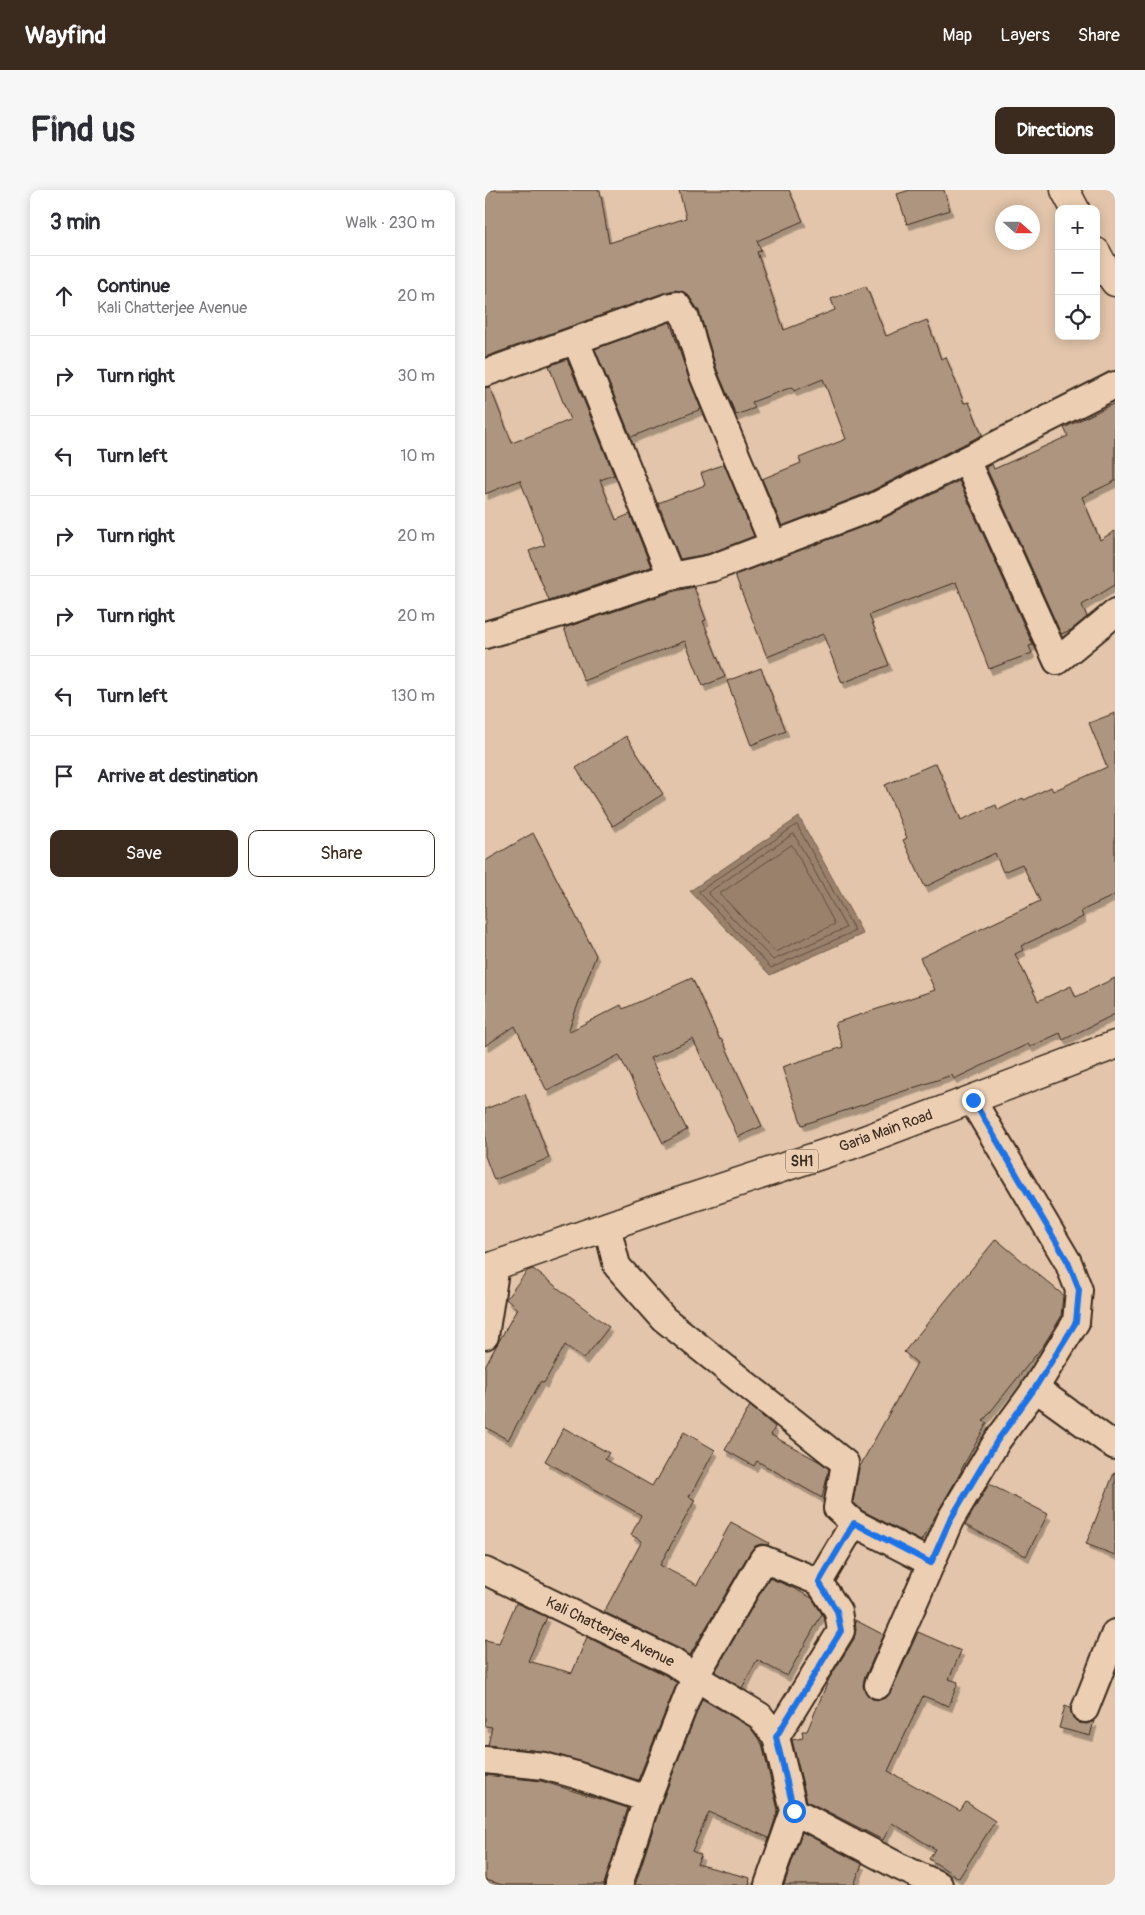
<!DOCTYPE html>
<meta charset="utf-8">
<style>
:root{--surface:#fff;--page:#f7f7f7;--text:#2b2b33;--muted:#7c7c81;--line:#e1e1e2;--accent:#3b2a1e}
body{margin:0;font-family:Pangolin,sans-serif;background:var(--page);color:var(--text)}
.controls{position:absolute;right:15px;top:15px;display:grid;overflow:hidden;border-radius:10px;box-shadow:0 2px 12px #0003}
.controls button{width:45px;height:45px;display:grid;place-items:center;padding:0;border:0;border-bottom:1px solid var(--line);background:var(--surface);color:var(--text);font:25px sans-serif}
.compass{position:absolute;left:510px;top:15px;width:45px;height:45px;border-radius:50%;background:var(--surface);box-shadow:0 2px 12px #0003;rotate:111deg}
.stop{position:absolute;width:15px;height:15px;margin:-11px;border:4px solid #1a73e8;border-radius:50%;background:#fff}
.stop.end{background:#1a73e8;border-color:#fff;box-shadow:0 1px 5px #0008}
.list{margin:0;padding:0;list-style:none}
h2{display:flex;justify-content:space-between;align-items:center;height:65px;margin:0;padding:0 20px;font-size:21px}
h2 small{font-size:16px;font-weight:400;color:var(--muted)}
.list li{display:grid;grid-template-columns:32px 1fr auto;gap:15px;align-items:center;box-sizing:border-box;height:80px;padding:0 20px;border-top:1px solid var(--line)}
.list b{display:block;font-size:19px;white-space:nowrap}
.list p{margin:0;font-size:16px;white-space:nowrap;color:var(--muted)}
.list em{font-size:16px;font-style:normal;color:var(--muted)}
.actions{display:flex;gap:10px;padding:15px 20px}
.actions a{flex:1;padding:11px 0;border:1px solid var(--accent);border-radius:10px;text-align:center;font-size:18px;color:var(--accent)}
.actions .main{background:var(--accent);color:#fff}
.icon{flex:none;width:28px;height:28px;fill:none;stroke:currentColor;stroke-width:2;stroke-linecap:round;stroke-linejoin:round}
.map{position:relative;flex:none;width:630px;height:1695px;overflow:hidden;border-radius:10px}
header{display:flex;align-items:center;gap:30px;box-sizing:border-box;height:70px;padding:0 25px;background:var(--accent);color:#fff}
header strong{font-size:24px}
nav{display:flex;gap:28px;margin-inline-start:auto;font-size:18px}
.intro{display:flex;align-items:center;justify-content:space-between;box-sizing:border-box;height:120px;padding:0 30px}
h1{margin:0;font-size:35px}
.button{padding:12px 22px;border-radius:10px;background:var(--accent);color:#fff;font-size:18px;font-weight:700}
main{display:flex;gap:30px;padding:0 30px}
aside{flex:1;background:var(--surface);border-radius:10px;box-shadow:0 2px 12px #0003}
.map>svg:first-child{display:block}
.water{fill:#99816c;stroke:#735e4d}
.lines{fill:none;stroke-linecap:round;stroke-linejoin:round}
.shore{stroke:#614d3d;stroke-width:1}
.building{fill:#ae957f;stroke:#3b2a1e;filter:url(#shadow)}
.minor-casing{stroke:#3b2a1e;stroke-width:30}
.secondary-casing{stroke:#3b2a1e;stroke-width:31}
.primary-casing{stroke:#3b2a1e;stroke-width:31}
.minor{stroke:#eccfb3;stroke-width:26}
.secondary{stroke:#eccfb3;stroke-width:28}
.primary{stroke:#eccfb3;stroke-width:28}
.route{stroke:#1a73e8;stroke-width:6}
.labels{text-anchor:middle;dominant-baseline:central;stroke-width:4.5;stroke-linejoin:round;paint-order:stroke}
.shield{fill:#eccfb3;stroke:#705c4b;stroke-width:1}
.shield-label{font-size:14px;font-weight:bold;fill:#3b2a1e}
.street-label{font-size:15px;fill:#3b2a1e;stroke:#eccfb3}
</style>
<header>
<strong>Wayfind</strong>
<nav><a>Map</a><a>Layers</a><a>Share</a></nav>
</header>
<div class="intro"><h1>Find us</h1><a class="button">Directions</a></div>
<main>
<aside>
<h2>3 min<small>Walk · 230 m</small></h2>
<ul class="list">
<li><svg class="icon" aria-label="ahead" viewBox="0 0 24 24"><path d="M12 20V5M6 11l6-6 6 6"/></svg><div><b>Continue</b><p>Kali Chatterjee Avenue</p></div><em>20 m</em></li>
<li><svg class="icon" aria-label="right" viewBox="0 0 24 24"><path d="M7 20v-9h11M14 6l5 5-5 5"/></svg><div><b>Turn right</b></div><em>30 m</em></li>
<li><svg class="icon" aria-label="left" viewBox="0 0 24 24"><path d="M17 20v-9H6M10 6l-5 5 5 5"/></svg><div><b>Turn left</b></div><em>10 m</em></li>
<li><svg class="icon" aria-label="right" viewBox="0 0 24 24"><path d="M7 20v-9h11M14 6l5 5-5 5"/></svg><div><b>Turn right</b></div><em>20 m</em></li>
<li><svg class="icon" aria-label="right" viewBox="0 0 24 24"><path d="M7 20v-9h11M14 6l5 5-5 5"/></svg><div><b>Turn right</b></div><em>20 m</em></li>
<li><svg class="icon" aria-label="left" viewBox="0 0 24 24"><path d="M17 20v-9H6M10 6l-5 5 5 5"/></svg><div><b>Turn left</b></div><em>130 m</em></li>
<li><svg class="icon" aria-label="arrive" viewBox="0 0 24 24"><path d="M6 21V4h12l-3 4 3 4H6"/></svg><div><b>Arrive at destination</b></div></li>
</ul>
<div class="actions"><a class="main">Save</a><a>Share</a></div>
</aside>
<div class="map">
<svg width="630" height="1695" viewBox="0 0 630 1695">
<defs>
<filter id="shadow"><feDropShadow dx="3" dy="5.5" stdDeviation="0" flood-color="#0004"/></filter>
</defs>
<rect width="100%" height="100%" fill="#e2c5aa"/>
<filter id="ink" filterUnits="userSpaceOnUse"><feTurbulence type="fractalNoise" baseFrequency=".02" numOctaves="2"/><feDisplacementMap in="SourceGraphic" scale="10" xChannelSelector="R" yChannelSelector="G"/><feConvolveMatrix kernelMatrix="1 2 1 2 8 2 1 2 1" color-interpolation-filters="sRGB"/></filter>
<g filter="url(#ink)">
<path class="water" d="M314 627 378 744 285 785 205 701Z"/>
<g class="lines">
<path class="shore" d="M312 635 370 741 286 778 214 702Z
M309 644 361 738 288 770 223 703Z
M307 655 350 734 290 762 235 704Z"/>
</g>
<path class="building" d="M0 0H115L124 53 201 28 194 0H304L318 31 272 51 276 61 272 62 299 140 350 120 346 109 381 96 401 146 442 130 456 169 461 167 479 213 484 212 497 245 382 303 297 336 277 289 316 273 314 268 361 249 338 189 309 201 307 197 267 212 270 218 251 225 232 180 214 121 204 106 199 102 190 100 181 102 0 167Z
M425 0H459L465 20 422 34 412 4Z
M185 132 204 189 216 219 146 247 110 159Z
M82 169 129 285 115 290 131 330 145 324 166 377 64 411 44 361 60 355 35 290 0 304V198L5 197 27 253 85 230 64 176Z
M630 213V291L597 307 615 350 630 341V395L597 415 602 427 586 440 576 444 501 277 507 274 509 279 583 246 579 238Z
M239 274 269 346 223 364 195 369 173 313 220 295 216 283Z
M474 291 548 455 544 456 547 463 504 479 471 392 384 425 404 475 357 493 338 444 282 467 250 385 393 331Z
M209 397 221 430 218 431 240 487 218 496 200 451 99 491 79 438 190 401Z
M276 478 301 541 266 555 242 491Z
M630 523V705L596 721 598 727 536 756 538 760 530 764 553 811 586 796 591 807 630 788V824L578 850 575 843 545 857 543 854 469 889 467 885 317 935 297 877 358 857 350 833 450 800 435 768 555 711 537 674 518 682 510 663 440 697 418 650 422 648 400 595 451 573 476 630 511 615 513 620 538 608 539 610 566 597 568 601 622 577 604 533Z
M141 546 178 604 128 636 91 578Z
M48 643 111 765 83 842 136 815 138 819 207 788 235 850 237 849 277 936 253 947 208 849 165 868 202 940 178 953 134 865 62 901 30 836 0 856V671Z
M40 904 64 968 9 990 0 966V919Z
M511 1049 578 1105 576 1127 558 1156 498 1231 502 1233 476 1280H477L436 1351 378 1321 368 1312 374 1278 432 1173 419 1162Z
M48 1079 124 1137 99 1169 80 1155 59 1193 56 1191 23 1250 0 1237V1176L32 1119 21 1109 42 1081Z
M265 1216 290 1237 286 1245 335 1272 344 1279 337 1308 272 1271 269 1276 240 1260Z
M79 1238 124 1263 120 1269 167 1296 171 1289 172 1290 199 1242 230 1260 204 1307 210 1310 175 1375 212 1395 246 1332 284 1353 283 1355 276 1354 270 1356 265 1362 205 1465 195 1459 119 1422 157 1351 146 1345 156 1325 60 1271Z
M629 1283H630V1365L601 1354Z
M504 1294 563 1324 541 1366 480 1335Z
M284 1388 306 1397 327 1408 337 1424 302 1486 272 1470 257 1498 230 1482Z
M31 1413 62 1427 43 1471 87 1483 102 1447 180 1485 192 1493 153 1590 63 1562 3 1555 7 1537 0 1536V1450L14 1453Z
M370 1430 399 1445 379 1489 378 1496 381 1503 387 1509 395 1510 402 1507 406 1501 433 1442 476 1461 464 1489 473 1492 464 1516 438 1506 403 1581 475 1621 481 1612 510 1631 474 1688 444 1669 450 1659 407 1633 398 1650 322 1611 307 1550 318 1548 317 1541H322L344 1489 369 1449 371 1439Z
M217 1509 265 1537 277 1554 293 1620 284 1648 224 1622 207 1661 216 1665 212 1674 265 1688 264 1695H150L176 1614Z
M580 1516 585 1518 588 1528 594 1533 602 1534 609 1531 605 1546 574 1538Z
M0 1585 56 1591 143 1618 119 1695H18L0 1690Z
M317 1642 377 1674 369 1695H299Z"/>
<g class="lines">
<defs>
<path id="minor" d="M91 151 186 386
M0 183 186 116 192 115 201 129 218 185 288 354
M481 270 572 471 630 423
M0 445 80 422 186 386 227 378 388 317 630 195
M122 1036 132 1076 179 1129 360 1273 352 1318 369 1333
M0 1146 11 1075
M550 1198 630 1256
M0 1381 188 1472 210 1487 275 1526 291 1547 309 1621 413 1676 454 1695
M334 1392 369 1333 446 1373
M393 1495 465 1330 512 1251 546 1205 591 1132 594 1100 583 1072 487 910
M600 1519 630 1443
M0 1570 59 1576 91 1585 162 1609
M134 1695 162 1609 210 1487 278 1369 334 1392 353 1421 356 1441 291 1547
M283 1695 309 1621"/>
<path id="secondary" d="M580 0 590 19
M611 62 618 75 630 92"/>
<path id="primary" d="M0 1079 166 1021 366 955 630 855"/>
</defs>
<use href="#minor" class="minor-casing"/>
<use href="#secondary" class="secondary-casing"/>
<use href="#primary" class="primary-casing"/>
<use href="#minor" class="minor"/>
<use href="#secondary" class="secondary"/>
<use href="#primary" class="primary"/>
</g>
</g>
<g class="lines" filter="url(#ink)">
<path class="route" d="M309 1621 291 1547 356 1441 352 1421 334 1392 369 1333 446 1373 465 1330 512 1251 550 1198 591 1132 594 1100 583 1072 488 910"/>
</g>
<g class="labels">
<rect class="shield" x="301" y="959.5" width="32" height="23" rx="4"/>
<g class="shield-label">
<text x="317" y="971">SH1</text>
</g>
<g class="street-label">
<text transform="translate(401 941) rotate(-20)">Garia Main Road</text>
<text transform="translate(125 1442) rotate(26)">Kali Chatterjee Avenue</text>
</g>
</g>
</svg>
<div class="controls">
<button>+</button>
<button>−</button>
<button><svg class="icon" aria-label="locate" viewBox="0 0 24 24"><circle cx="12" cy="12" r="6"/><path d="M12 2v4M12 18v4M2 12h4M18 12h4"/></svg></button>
</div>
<svg class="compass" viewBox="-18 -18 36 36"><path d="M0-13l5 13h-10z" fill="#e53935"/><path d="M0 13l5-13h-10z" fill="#7c7c81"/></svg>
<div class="stop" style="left:309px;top:1621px"></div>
<div class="stop end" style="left:488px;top:910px"></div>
</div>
</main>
